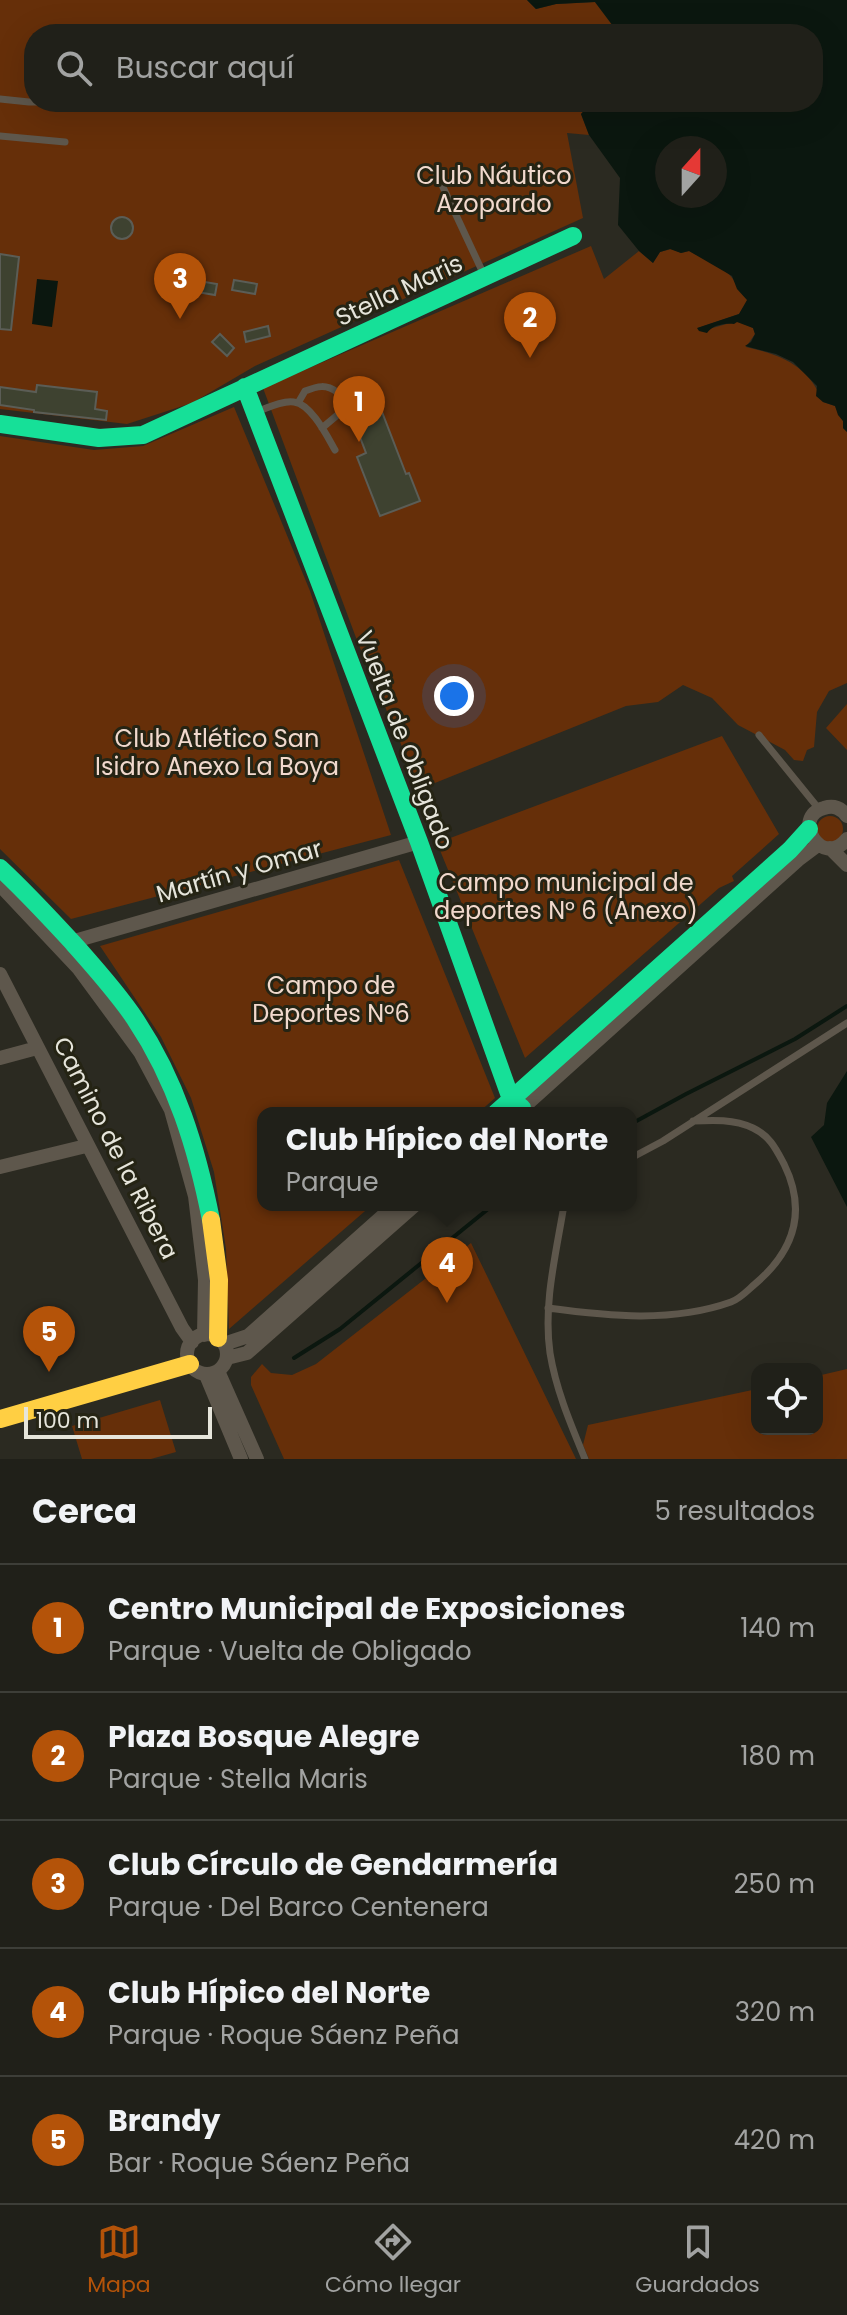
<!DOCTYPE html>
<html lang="es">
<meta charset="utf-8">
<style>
:root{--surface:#202019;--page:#2d2d26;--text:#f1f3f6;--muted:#a2a3a2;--line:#3d3e38;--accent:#b45309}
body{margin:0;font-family:Poppins,sans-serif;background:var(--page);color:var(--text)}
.controls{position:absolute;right:24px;bottom:24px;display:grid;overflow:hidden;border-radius:16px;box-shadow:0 8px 32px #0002}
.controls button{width:72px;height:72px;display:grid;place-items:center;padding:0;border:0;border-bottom:2px solid var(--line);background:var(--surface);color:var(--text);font:40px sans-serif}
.compass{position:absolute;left:655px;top:136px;width:72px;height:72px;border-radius:50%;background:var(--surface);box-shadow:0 8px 32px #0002;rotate:21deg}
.scale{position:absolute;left:24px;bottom:20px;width:188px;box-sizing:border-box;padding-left:8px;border:4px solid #e6e5db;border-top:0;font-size:22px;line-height:28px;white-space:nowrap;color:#e6e5db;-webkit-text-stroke:6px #252414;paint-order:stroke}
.you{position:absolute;left:454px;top:696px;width:28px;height:28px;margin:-20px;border:6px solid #fff;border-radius:50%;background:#1a73e8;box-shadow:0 0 0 12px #1a73e833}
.badge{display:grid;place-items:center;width:52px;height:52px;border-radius:50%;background:var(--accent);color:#fff;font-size:26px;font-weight:700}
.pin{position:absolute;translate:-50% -66px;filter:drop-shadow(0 2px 4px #0008)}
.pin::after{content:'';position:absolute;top:42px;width:28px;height:24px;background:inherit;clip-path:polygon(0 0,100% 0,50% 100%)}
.popup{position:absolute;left:257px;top:1107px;width:380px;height:104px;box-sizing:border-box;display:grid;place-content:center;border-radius:16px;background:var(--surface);filter:drop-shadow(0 2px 6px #0005);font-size:26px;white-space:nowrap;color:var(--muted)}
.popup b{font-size:30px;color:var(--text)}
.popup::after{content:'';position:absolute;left:50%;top:100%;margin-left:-16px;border:16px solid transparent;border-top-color:var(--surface)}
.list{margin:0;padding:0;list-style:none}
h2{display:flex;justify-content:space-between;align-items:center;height:104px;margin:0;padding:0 32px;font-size:34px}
h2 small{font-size:26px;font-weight:400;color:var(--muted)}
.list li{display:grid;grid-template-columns:52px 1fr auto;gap:24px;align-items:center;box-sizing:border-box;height:128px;padding:0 32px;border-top:2px solid var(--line)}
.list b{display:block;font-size:30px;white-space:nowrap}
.list p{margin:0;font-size:26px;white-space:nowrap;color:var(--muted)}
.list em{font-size:26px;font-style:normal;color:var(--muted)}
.icon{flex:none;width:44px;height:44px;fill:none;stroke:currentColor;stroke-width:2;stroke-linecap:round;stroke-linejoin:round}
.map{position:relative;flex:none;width:847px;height:1459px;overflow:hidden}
.search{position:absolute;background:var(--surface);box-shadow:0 8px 32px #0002;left:24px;right:24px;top:24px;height:88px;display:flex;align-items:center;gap:20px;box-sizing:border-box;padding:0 28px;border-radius:32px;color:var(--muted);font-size:30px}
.sheet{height:744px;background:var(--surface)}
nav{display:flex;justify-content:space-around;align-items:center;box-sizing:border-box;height:112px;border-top:2px solid var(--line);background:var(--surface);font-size:22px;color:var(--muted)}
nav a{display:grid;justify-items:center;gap:4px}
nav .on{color:var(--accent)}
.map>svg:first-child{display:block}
.green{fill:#662f09}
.water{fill:#0b170f;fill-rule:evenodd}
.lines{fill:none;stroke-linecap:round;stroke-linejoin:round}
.stream{stroke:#0b170f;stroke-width:4}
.building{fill:#3e4230;stroke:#5b5d56;stroke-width:2}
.lane{stroke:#5e574c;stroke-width:7}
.street{stroke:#5e574c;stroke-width:14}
.fast{stroke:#16e098;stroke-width:18}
.slow{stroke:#ffcf43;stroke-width:18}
.labels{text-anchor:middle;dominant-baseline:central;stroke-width:6;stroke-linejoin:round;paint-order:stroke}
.park-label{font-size:24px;fill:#f1d9cd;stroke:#252414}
.street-label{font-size:24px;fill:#e6e5db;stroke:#252414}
</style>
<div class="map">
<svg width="847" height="1459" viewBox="0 0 847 1459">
<rect width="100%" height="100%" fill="#2b2a21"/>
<path class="green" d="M0 0H527L536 9 556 4 595 2 619 34H34V102H592L581 114 589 135 567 133 583 218 255 366 192 403 127 424 0 409Z
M591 246 604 279 639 251 653 263 660 252 671 249 681 253 689 251C702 258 724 266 733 279 738 287 741 293 748 300L739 314 698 328 707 332 709 329 737 321 753 328 755 334 746 347C782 355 809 366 823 402L835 406 843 421V428L847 432V683L829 691 817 712 814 747 807 750 803 761 794 760 785 750 738 725 712 698 683 685 658 702 626 706 420 789 358 643 263 388Z
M234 407 310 591 391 835 71 919 0 849V436L94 450 143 446Z
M847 704V750L826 728Z
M722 736 779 834 732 876 734 881 719 888 525 1058 437 843Z
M817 829a13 13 0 1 1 26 0a13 13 0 1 1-26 0Z
M399 860 495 1098 478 1113H263V1205H372L229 1329 226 1249 214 1172 191 1098 161 1037 100 946Z
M471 1243 576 1459H284L251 1385V1377L262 1364 271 1373 292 1375 316 1364Z
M847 1369V1459H589L583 1445 588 1425 757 1389V1429H817V1376Z
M160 1400 176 1452 151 1459H82L72 1426Z"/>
<path class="water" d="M527 0H847V432L843 428V421L838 415 835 406 823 402 816 396 817 386 793 362 776 354 745 346 751 342 755 334 753 328 737 322 734 324C725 323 712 325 707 333L699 331 697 328 739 314 747 300 737 289 732 276 689 251 681 253 670 249 660 252 653 263 639 251 618 225 620 178 589 135 581 114 592 102H813V34H619L595 2 556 4 536 9ZM667 148H715V196H667Z
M37 279 58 281 52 327 32 324Z
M847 1071V1207L811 1137 824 1125 827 1103Z"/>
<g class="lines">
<path class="stream" d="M631 1124 686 1094 795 1039 847 1006
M294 1358 340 1329 493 1205"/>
</g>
<path class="building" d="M111 228a11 11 0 1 1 22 0a11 11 0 1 1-22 0Z
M0 254 19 257 11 330 0 329Z
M193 280 217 284 215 295 191 291Z
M234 280 257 284 255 294 232 290Z
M268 326 270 336 246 342 244 332Z
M220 334 234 348 227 356 212 342Z
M37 385 97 392 95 409 107 411 106 420 34 412V410L0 405V387L36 392Z
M376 408 378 413 382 412 406 474 409 473 420 501 380 516 357 457 366 453 355 424 367 419 365 412Z"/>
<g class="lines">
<path class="lane" d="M0 99 29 102H81
M0 136 65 142
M435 170 484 275
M298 403 305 391C318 386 326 384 337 392L341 412 322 428
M256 412C267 408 283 400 294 402 311 404 327 436 335 450
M759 735 819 809
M631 1158 663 1141 847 1023
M564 1205C556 1254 543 1304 550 1353 556 1390 571 1425 585 1459
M548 1308C608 1316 672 1323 731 1302 740 1299 748 1290 755 1284 794 1251 807 1211 784 1164 776 1149 770 1136 753 1128 734 1119 713 1120 693 1121"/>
<path class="street" d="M847 816C841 808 834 805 824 808 790 817 822 870 847 839
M830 848 847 865
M0 885 79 969 140 1052 171 1110 195 1196 205 1280 204 1335
M71 942 419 842
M0 974 182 1328 192 1342
M0 1058 37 1048
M517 1113 798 860 818 845
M0 1167 86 1146
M187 1354a20 20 0 1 1 40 0a20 20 0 1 1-40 0Z
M224 1344 248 1336 395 1205
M227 1358 247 1353 415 1205
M218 1371 257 1459
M206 1375 241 1459"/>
<path class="fast" d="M245 387 419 842 511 1099 522 1108
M0 424 99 438 143 435 573 236
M0 868C26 892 49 917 73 943 95 968 117 992 135 1019 176 1080 197 1149 211 1220
M496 1113 790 850 809 829"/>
<path class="slow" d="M211 1220 219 1280 218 1338
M0 1419 190 1364"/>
</g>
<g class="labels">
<g class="park-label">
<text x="494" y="175">Club Náutico<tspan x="494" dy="28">Azopardo</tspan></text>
<text x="217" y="738">Club Atlético San<tspan x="217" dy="28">Isidro Anexo La Boya</tspan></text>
<text x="566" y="882">Campo municipal de<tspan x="566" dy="28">deportes N° 6 (Anexo)</tspan></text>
<text x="331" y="985">Campo de<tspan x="331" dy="28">Deportes Nº6</tspan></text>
</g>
<g class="street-label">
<text transform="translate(399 290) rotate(-25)">Stella Maris</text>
<text transform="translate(405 740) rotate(69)">Vuelta de Obligado</text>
<text transform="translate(239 871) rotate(-16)">Martín y Omar</text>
<text transform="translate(116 1148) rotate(63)">Camino de la Ribera</text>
</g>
</g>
</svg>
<div class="controls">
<button><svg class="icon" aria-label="locate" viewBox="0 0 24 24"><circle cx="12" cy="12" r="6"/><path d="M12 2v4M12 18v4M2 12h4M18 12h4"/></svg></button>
</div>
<svg class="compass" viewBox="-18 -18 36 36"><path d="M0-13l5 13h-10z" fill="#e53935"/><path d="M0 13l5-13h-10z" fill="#a2a3a2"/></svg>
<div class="scale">100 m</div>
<div class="you"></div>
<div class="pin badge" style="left:359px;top:442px">1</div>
<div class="pin badge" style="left:530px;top:358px">2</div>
<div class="pin badge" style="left:180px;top:319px">3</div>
<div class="pin badge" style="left:447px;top:1303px">4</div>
<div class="popup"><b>Club Hípico del Norte</b>Parque</div>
<div class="pin badge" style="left:49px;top:1372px">5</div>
<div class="search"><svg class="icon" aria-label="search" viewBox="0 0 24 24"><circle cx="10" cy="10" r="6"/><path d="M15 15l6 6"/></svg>Buscar aquí</div>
</div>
<section class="sheet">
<h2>Cerca<small>5 resultados</small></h2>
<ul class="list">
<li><span class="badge">1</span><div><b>Centro Municipal de Exposiciones</b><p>Parque · Vuelta de Obligado</p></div><em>140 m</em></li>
<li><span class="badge">2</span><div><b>Plaza Bosque Alegre</b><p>Parque · Stella Maris</p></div><em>180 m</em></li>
<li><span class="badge">3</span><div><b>Club Círculo de Gendarmería</b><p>Parque · Del Barco Centenera</p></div><em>250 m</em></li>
<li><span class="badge">4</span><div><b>Club Hípico del Norte</b><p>Parque · Roque Sáenz Peña</p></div><em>320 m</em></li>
<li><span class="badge">5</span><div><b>Brandy</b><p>Bar · Roque Sáenz Peña</p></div><em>420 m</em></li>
</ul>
</section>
<nav>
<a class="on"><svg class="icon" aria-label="map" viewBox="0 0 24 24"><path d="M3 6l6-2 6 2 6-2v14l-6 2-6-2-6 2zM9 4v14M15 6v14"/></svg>Mapa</a>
<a><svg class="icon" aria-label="directions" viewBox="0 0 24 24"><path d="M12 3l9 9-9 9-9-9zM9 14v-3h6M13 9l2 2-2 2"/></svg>Cómo llegar</a>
<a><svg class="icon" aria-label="saved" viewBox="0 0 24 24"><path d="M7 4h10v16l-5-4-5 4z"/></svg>Guardados</a>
</nav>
